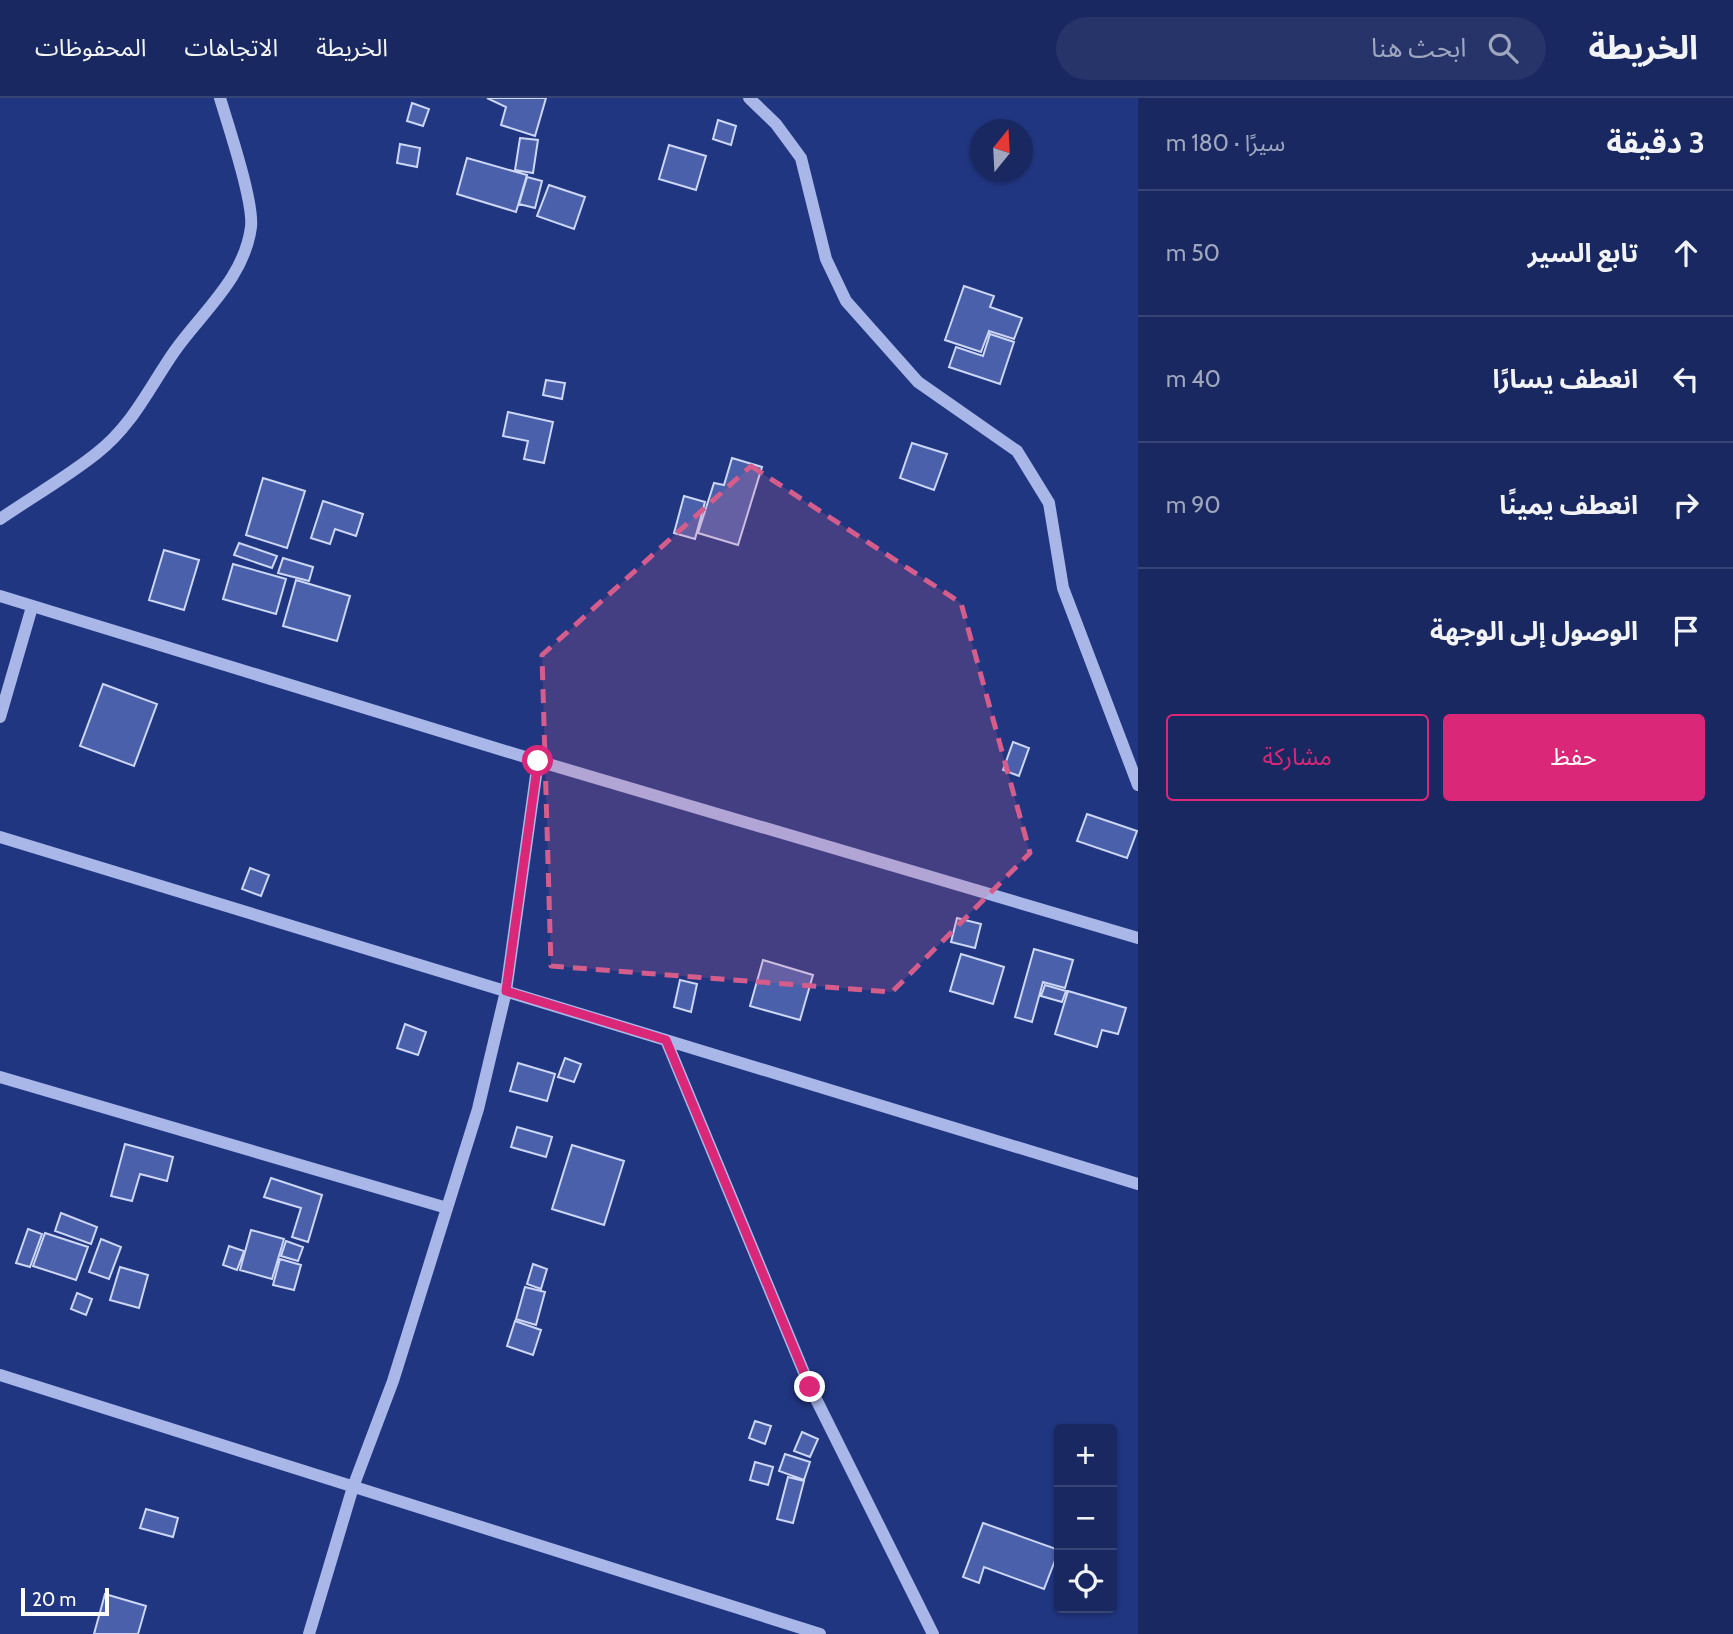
<!DOCTYPE html>
<html lang="ar">
<meta charset="utf-8">
<style>
:root{--surface:#192861;--page:#26346a;--text:#f1f3f6;--muted:#9fa6bd;--line:#374476;--accent:#db2777}
body{margin:0;font-family:Cabin,"Noto Sans Arabic",sans-serif;background:var(--page);color:var(--text);direction:rtl}
.controls{position:absolute;right:21px;bottom:21px;display:grid;overflow:hidden;border-radius:7px;box-shadow:0 2px 5px #0004}
.controls button{width:63px;height:63px;display:grid;place-items:center;padding:0;border:0;border-bottom:2px solid var(--line);background:var(--surface);color:var(--text);font:35px sans-serif}
.compass{position:absolute;left:970px;top:21px;width:63px;height:63px;border-radius:50%;background:var(--surface);box-shadow:0 2px 5px #0004;rotate:18deg}
.scale{position:absolute;left:21px;bottom:18px;width:88px;box-sizing:border-box;padding-left:7px;border:4px solid #fff;border-top:0;font-size:19px;line-height:24px;white-space:nowrap;color:#fff;-webkit-text-stroke:5px #213681;paint-order:stroke}
.stop{position:absolute;width:21px;height:21px;margin:-16px;border:5px solid #db2777;border-radius:50%;background:#fff}
.stop.end{background:#db2777;border-color:#fff;box-shadow:0 2px 7px #0008}
.list{margin:0;padding:0;list-style:none}
h2{display:flex;justify-content:space-between;align-items:center;height:91px;margin:0;padding:0 28px;font-size:30px}
h2 small{font-size:23px;font-weight:400;color:var(--muted)}
.list li{display:grid;grid-template-columns:46px 1fr auto;gap:21px;align-items:center;box-sizing:border-box;height:126px;padding:0 28px;border-top:2px solid var(--line)}
.list b{display:block;font-size:26px;white-space:nowrap}
.list em{font-size:23px;font-style:normal;color:var(--muted)}
.actions{display:flex;gap:14px;padding:21px 28px}
.actions a{flex:1;padding:16px 0;border:2px solid var(--accent);border-radius:7px;text-align:center;font-size:24px;color:var(--accent)}
.actions .main{background:var(--accent);color:#fff}
.icon{flex:none;width:38px;height:38px;fill:none;stroke:currentColor;stroke-width:2;stroke-linecap:round;stroke-linejoin:round}
.map{position:relative;flex:none;width:1138px;height:1536px;overflow:hidden;direction:ltr}
header{display:flex;align-items:center;gap:42px;box-sizing:border-box;height:98px;padding:0 35px;background:var(--surface);border-bottom:2px solid var(--line)}
header strong{font-size:33px}
nav{display:flex;gap:38px;margin-inline-start:auto;font-size:24px}
.search{width:490px;height:63px;background:var(--page);display:flex;align-items:center;gap:18px;box-sizing:border-box;padding:0 24px;border-radius:38px;color:var(--muted);font-size:26px}
main{display:flex}
aside{flex:1;background:var(--surface)}
.map>svg:first-child{display:block}
.building{fill:#4a60aa;stroke:#ccd6f6;stroke-width:2}
.lines{fill:none;stroke-linecap:round;stroke-linejoin:round}
.minor{stroke:#a8b7e8;stroke-width:12}
.route{stroke:#db2777;stroke-width:9}
.marked{fill:#d45d8c;fill-opacity:0.2;stroke:#d45d8c;stroke-width:5;stroke-dasharray:14 9;stroke-linejoin:round}
</style>
<header>
<strong>الخريطة</strong>
<div class="search"><svg class="icon" aria-label="search" viewBox="0 0 24 24"><circle cx="10" cy="10" r="6"/><path d="M15 15l6 6"/></svg>ابحث هنا</div>
<nav><a>الخريطة</a><a>الاتجاهات</a><a>المحفوظات</a></nav>
</header>
<main>
<aside>
<h2>3 دقيقة<small>سيرًا · 180 m</small></h2>
<ul class="list">
<li><svg class="icon" aria-label="ahead" viewBox="0 0 24 24"><path d="M12 20V5M6 11l6-6 6 6"/></svg><div><b>تابع السير</b></div><em>50 m</em></li>
<li><svg class="icon" aria-label="left" viewBox="0 0 24 24"><path d="M17 20v-9H6M10 6l-5 5 5 5"/></svg><div><b>انعطف يسارًا</b></div><em>40 m</em></li>
<li><svg class="icon" aria-label="right" viewBox="0 0 24 24"><path d="M7 20v-9h11M14 6l5 5-5 5"/></svg><div><b>انعطف يمينًا</b></div><em>90 m</em></li>
<li><svg class="icon" aria-label="arrive" viewBox="0 0 24 24"><path d="M6 21V4h12l-3 4 3 4H6"/></svg><div><b>الوصول إلى الوجهة</b></div></li>
</ul>
<div class="actions"><a class="main">حفظ</a><a>مشاركة</a></div>
</aside>
<div class="map">
<svg width="1138" height="1536" viewBox="0 0 1138 1536">
<rect width="100%" height="100%" fill="#213681"/>
<path class="building" d="M487 0H546L535 38 501 27 506 9Z
M412 5 429 11 423 28 407 23Z
M718 22 736 28 731 47 713 41Z
M520 40 538 42 533 75 515 72Z
M400 46 420 50 417 69 397 65Z
M669 47 706 58 696 92 659 81Z
M467 60 527 77 516 114 457 96Z
M527 79 542 83 535 110 519 106Z
M549 87 585 99 574 131 537 118Z
M964 188 994 198 990 209 1022 220 1014 241 989 233 981 254 945 242Z
M990 236 1014 244 1000 286 949 269 956 249 983 258Z
M546 282 565 285 562 301 543 297Z
M508 314 553 324 544 365 524 361 528 343 503 338Z
M912 345 947 356 934 392 900 380Z
M732 360 762 369 738 447 698 435 714 385 724 387Z
M263 380 305 393 287 450 246 437Z
M684 398 705 404 695 441 674 435Z
M323 403 363 416 356 438 335 431 330 446 311 440Z
M239 445 277 458 272 470 234 457Z
M164 452 199 462 184 512 149 502Z
M283 460 313 469 309 483 278 475Z
M233 466 286 481 276 516 223 501Z
M296 482 350 498 337 543 283 528Z
M103 586 157 606 134 668 80 648Z
M1013 644 1029 650 1019 678 1003 672Z
M1087 716 1137 733 1127 760 1077 743Z
M250 770 269 777 261 798 242 791Z
M957 820 981 826 975 850 951 844Z
M1034 851 1073 862 1065 890 1043 884 1032 924 1015 919Z
M961 856 1004 869 993 906 950 893Z
M763 862 813 877 800 922 750 908Z
M680 882 697 886 691 914 674 909Z
M1045 887 1066 893 1062 904 1041 898Z
M1068 893 1126 910 1118 936 1102 932 1097 949 1055 936Z
M405 926 426 934 418 957 397 950Z
M565 960 581 966 574 984 558 979Z
M518 965 555 976 547 1003 510 993Z
M517 1029 552 1039 546 1059 511 1049Z
M125 1046 173 1059 167 1083 140 1076 132 1103 111 1098Z
M572 1047 624 1063 604 1127 552 1111Z
M271 1080 322 1097 308 1144 292 1139 301 1110 264 1099Z
M61 1115 97 1129 91 1146 55 1133Z
M28 1131 42 1136 30 1169 16 1165Z
M251 1132 284 1141 272 1181 240 1172Z
M45 1135 88 1149 76 1182 33 1168Z
M101 1141 121 1149 109 1181 89 1174Z
M286 1143 303 1149 298 1163 281 1158Z
M229 1148 244 1153 237 1172 223 1167Z
M280 1161 301 1167 294 1192 273 1187Z
M533 1166 547 1171 541 1191 527 1186Z
M120 1169 148 1177 139 1210 110 1202Z
M525 1189 545 1194 536 1227 516 1221Z
M77 1195 92 1201 86 1217 71 1211Z
M515 1223 541 1232 533 1257 507 1248Z
M755 1323 771 1328 765 1346 749 1340Z
M802 1334 818 1341 810 1359 794 1353Z
M785 1356 810 1364 804 1382 779 1373Z
M755 1364 773 1369 768 1387 750 1382Z
M788 1379 804 1383 793 1425 777 1421Z
M146 1411 178 1420 173 1439 140 1430Z
M983 1425 1059 1452 1044 1491 984 1469 979 1485 963 1479Z
M105 1496 146 1508 138 1536H94Z"/>
<g class="lines">
<path class="minor" d="M749 0 776 26 801 60 826 161 846 203 918 284 1017 353 1049 405 1063 490 1138 687
M0 421C32 399 67 379 97 355 132 328 149 290 174 254 202 214 244 181 251 129 254 104 228 27 220 0
M0 498 538 663 1138 840
M0 619 32 509
M0 739 1138 1086
M666 942 810 1289 933 1536
M0 979 447 1110
M0 1277 820 1536
M309 1536 353 1389 393 1283 478 1011 506 893 538 663"/>
</g>
<g class="lines">
<path class="route" d="M538 663 506 893 666 942 810 1289"/>
</g>
<path class="marked" d="M751 368 961 505 1030 755 892 894 551 868 542 557Z"/>
</svg>
<div class="controls">
<button>+</button>
<button>−</button>
<button><svg class="icon" aria-label="locate" viewBox="0 0 24 24"><circle cx="12" cy="12" r="6"/><path d="M12 2v4M12 18v4M2 12h4M18 12h4"/></svg></button>
</div>
<svg class="compass" viewBox="-18 -18 36 36"><path d="M0-13l5 13h-10z" fill="#e53935"/><path d="M0 13l5-13h-10z" fill="#9fa6bd"/></svg>
<div class="scale">20 m</div>
<div class="stop" style="left:538px;top:663px"></div>
<div class="stop end" style="left:810px;top:1289px"></div>
</div>
</main>
